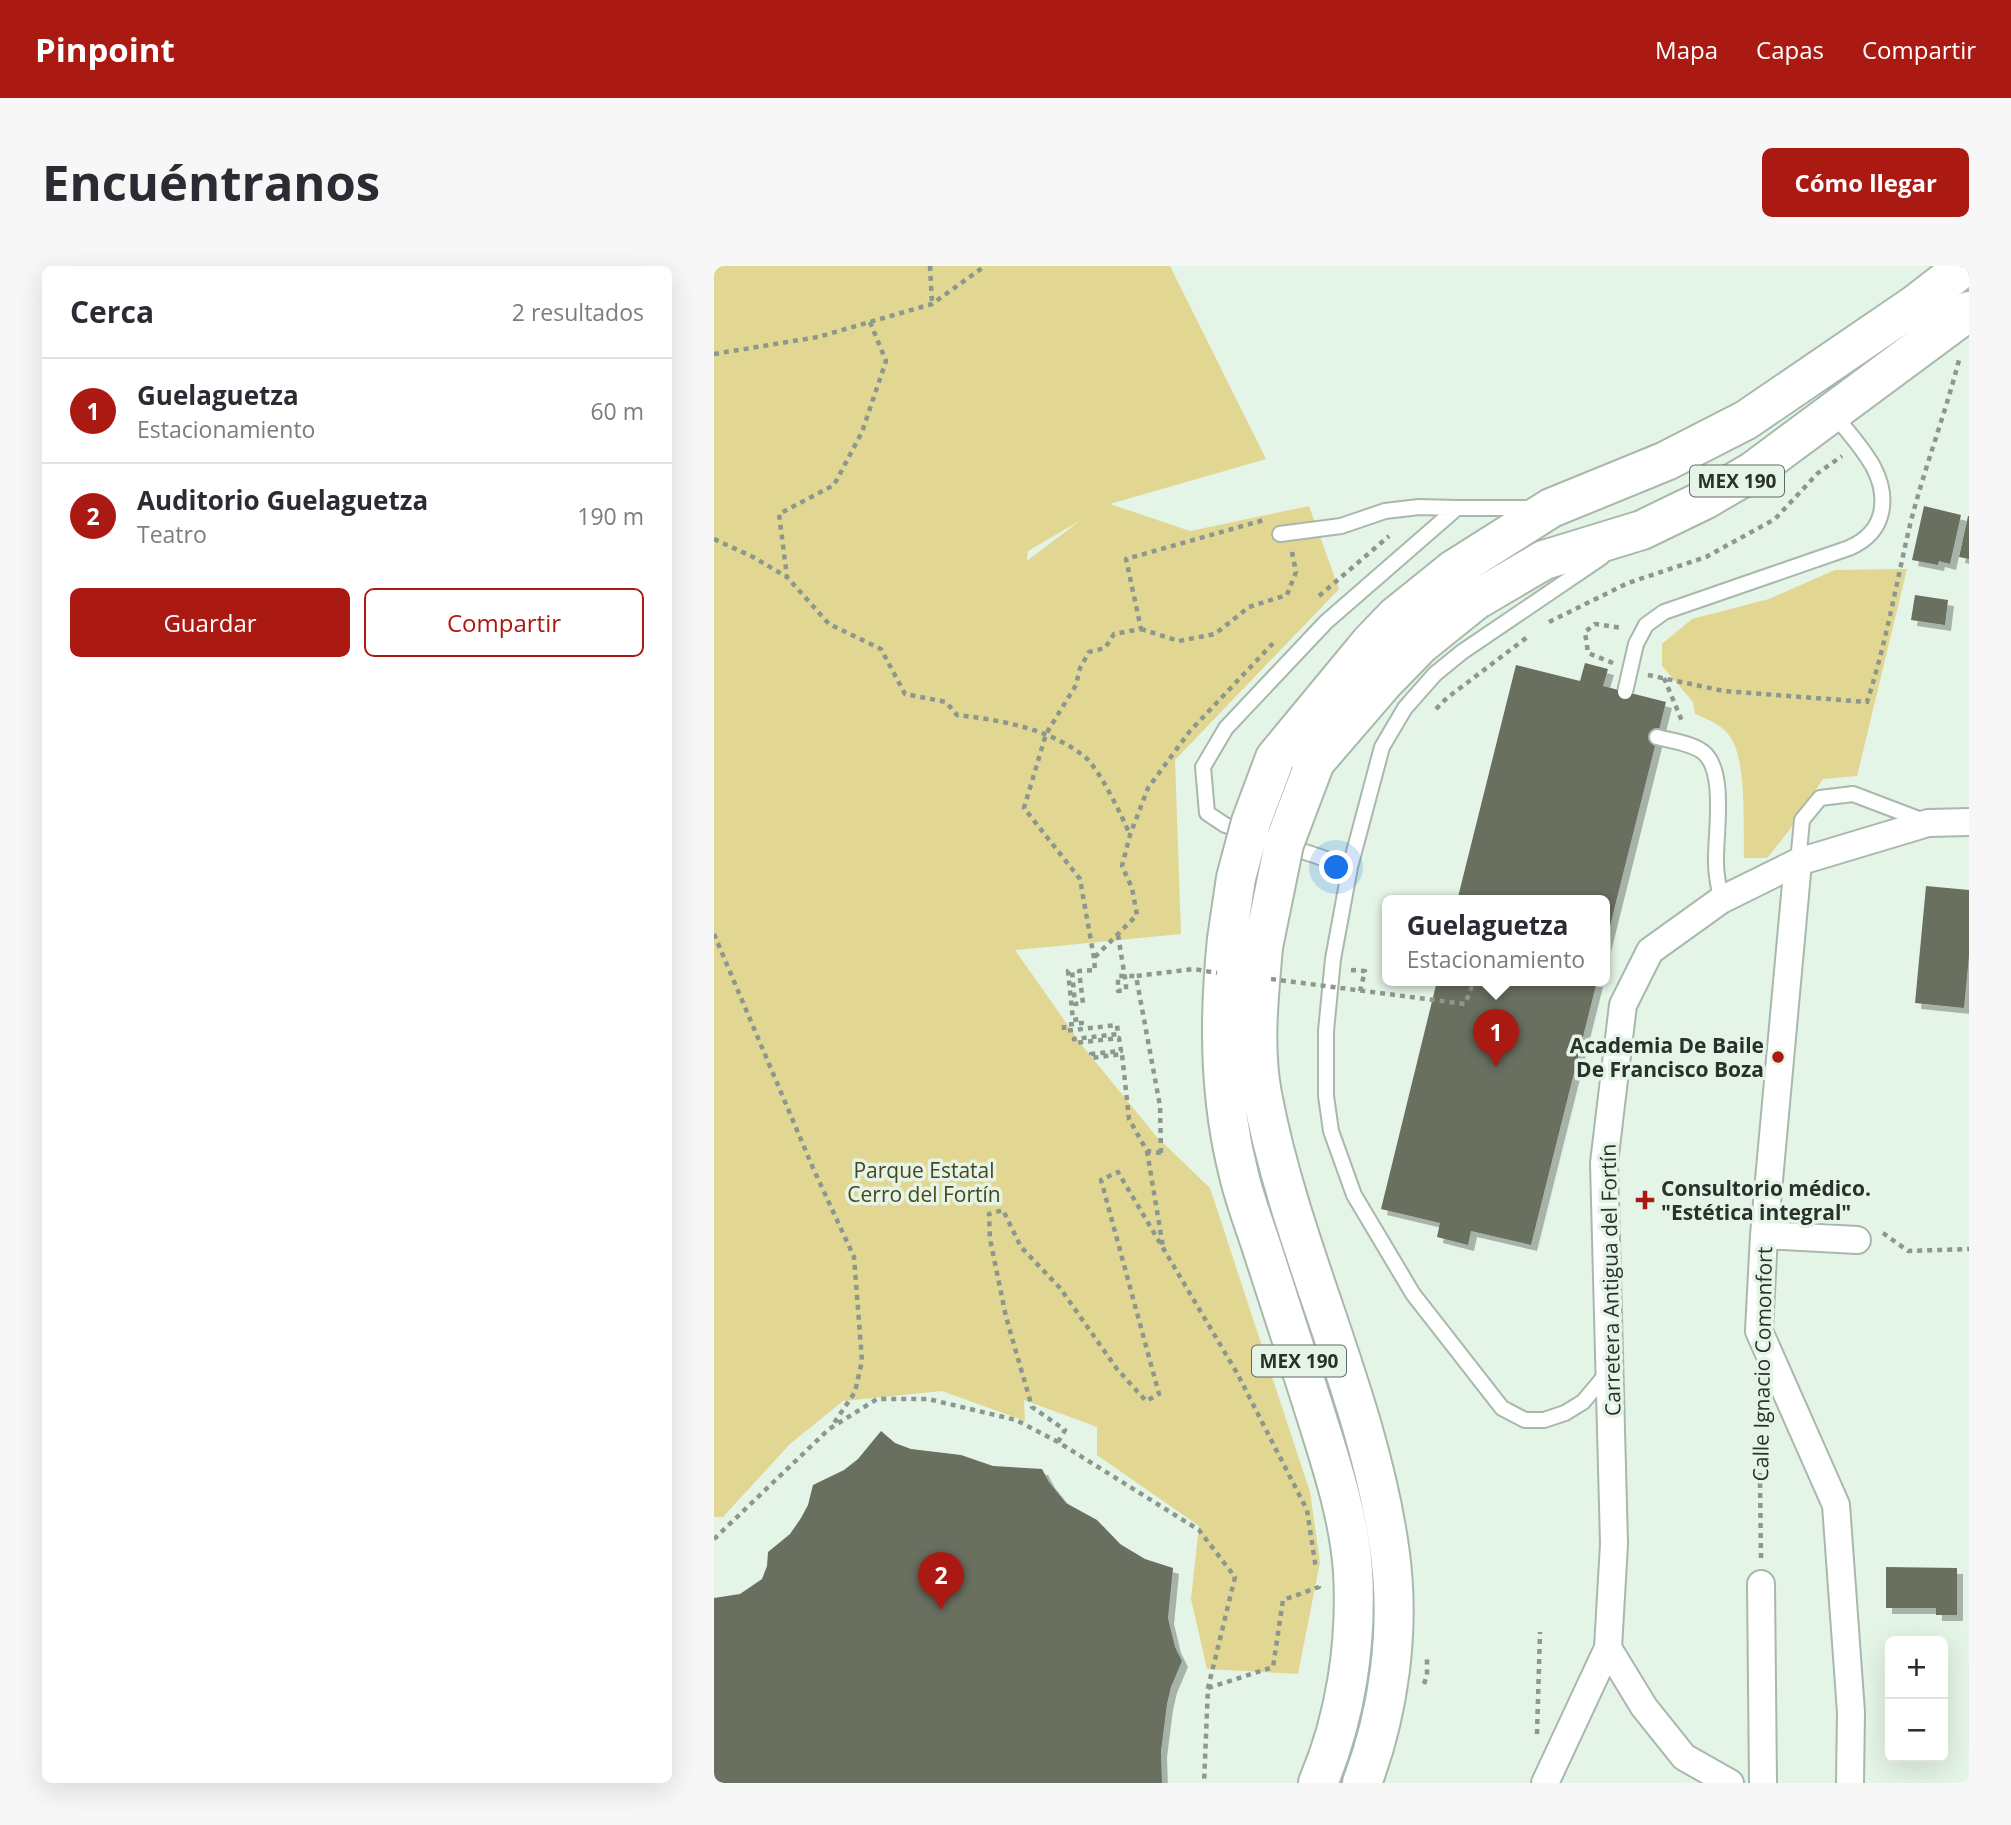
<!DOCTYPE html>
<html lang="es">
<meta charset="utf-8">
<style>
:root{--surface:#fff;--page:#f7f7f7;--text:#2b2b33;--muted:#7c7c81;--line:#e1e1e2;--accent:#ab1913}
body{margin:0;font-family:"Open Sans",sans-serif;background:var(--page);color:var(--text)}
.controls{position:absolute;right:21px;bottom:21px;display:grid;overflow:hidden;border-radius:10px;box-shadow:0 7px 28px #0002}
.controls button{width:63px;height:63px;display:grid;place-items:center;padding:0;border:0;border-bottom:2px solid var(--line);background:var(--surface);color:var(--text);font:35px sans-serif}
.you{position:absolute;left:623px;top:602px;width:24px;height:24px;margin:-18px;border:5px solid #fff;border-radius:50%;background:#1a73e8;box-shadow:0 0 0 10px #1a73e833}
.badge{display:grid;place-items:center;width:46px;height:46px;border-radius:50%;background:var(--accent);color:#fff;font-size:23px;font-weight:700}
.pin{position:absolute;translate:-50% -58px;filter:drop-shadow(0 2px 4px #0008)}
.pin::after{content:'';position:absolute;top:37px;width:24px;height:21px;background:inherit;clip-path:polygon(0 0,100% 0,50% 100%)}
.popup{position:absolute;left:668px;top:629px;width:228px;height:91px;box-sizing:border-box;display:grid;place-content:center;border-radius:10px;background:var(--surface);filter:drop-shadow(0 2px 5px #0005);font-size:23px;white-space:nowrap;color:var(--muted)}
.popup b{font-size:26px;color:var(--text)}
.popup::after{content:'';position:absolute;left:50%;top:100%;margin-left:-14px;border:14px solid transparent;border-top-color:var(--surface)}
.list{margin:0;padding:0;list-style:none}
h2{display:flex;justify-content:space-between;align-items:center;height:91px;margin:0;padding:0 28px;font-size:30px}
h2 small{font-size:23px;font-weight:400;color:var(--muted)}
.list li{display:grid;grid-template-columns:46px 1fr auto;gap:21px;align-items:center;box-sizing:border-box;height:105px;padding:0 28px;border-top:2px solid var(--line)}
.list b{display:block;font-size:26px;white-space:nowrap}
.list p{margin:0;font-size:23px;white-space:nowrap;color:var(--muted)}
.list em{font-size:23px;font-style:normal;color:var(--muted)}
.actions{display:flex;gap:14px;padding:21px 28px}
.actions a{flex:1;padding:16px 0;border:2px solid var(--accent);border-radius:10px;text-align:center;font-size:24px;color:var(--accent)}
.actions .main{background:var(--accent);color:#fff}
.map{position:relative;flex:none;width:1255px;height:1517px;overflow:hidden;border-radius:10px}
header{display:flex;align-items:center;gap:42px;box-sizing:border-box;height:98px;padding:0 35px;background:var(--accent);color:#fff}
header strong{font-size:33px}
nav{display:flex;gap:38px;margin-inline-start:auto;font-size:24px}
.intro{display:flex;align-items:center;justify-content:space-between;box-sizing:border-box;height:168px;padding:0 42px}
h1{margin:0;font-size:49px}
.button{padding:18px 32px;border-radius:10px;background:var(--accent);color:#fff;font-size:24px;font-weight:700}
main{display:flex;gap:42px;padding:0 42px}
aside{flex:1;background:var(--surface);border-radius:10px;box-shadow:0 7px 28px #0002}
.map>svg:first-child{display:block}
.green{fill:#e1d792;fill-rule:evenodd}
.building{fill:#697060;filter:url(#shadow)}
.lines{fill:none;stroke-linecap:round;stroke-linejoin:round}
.lane-casing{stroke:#a8b8ab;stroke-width:18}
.street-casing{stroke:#a8b8ab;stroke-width:30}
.primary-casing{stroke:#a8b8ab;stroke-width:42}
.path{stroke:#8c978d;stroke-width:4.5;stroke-dasharray:5 5;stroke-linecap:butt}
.lane{stroke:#fff;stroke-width:14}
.street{stroke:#fff;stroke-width:26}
.primary{stroke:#fff;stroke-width:38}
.lane-bridge-casing{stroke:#a8b8ab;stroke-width:18;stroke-linecap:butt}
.primary-bridge-casing{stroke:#a8b8ab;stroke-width:42;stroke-linecap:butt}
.path-bridge{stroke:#8c978d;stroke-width:4.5;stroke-dasharray:5 5;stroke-linecap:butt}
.lane-bridge{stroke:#fff;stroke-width:14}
.primary-bridge{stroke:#fff;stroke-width:38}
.poi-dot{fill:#ab1913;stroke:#e4f4e6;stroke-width:2.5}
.labels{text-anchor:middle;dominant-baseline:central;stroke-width:7;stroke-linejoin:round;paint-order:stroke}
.shield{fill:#e4f4e6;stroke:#626b63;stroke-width:2}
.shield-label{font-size:19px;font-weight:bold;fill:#2a302b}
.poi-label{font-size:21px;font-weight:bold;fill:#2a302b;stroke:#e4f4e6;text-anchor:end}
.park-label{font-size:21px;fill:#4c461c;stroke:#e4f4e6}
.street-label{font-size:21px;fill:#2a302b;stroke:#e4f4e6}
</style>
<header>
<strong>Pinpoint</strong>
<nav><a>Mapa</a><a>Capas</a><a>Compartir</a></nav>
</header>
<div class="intro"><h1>Encuéntranos</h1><a class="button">Cómo llegar</a></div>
<main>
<aside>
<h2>Cerca<small>2 resultados</small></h2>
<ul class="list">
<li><span class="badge">1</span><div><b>Guelaguetza</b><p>Estacionamiento</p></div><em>60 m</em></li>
<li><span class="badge">2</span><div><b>Auditorio Guelaguetza</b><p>Teatro</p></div><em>190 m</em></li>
</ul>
<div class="actions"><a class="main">Guardar</a><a>Compartir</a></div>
</aside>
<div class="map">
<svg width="1255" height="1517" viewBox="0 0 1255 1517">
<defs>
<filter id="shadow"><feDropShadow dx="6" dy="6" stdDeviation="0" flood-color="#0004"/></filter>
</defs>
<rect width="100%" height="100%" fill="#e4f4e6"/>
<path class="green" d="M0 0H456L552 193 396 238 476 265 595 240 625 323 461 494 467 668 301 684 367 778 442 870 496 922 596 1226 606 1296 584 1408 493 1403 477 1333 485 1260 383 1189V1161L310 1134 311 1155 228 1125 129 1135 76 1178 9 1251H0ZM367 254 314 294H313L314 285Z
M1193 303 1143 510 1109 513 1074 566 1053 592H1030C1029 561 1033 498 1017 472 1009 459 995 454 981 448L979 436 948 400V378L978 353 1055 333 1121 304Z"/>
<path class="building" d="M1210 240 1247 249 1236 298 1225 295 1224 299 1198 294Z
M1254 250H1255V293L1245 291Z
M1201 329 1234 334 1231 359 1197 354Z
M871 397 894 403 889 420 952 436 891 680 890 635H743L802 399 866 415Z
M1212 620 1255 624V690L1250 742 1201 737Z
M723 715H883L817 979 757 965 754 979 723 971 726 957 667 943Z
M167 1165 181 1177 197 1183 247 1189 279 1200 328 1203 335 1216 352 1237 383 1254 406 1278 431 1293 459 1302 454 1352 461 1381 468 1395 457 1421 453 1438 447 1485 448 1517H0V1332L26 1328 48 1313 53 1300 54 1286 76 1268 87 1252 94 1239 99 1219 130 1204 144 1193Z
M1172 1301 1243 1302V1349H1222V1342H1172Z"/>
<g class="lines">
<defs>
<path id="lane" d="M566 268 627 260 671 245 705 241 743 242
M888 291 748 386 721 408 691 442 668 481 636 601 619 693 612 765V830L617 865 640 929 699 1028 788 1142 811 1154H830L851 1147 869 1136 895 1105
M922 378 932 359 950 346 1135 282C1151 275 1163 265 1167 247 1176 207 1141 176 1119 147
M943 471C958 475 977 477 989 486 1013 505 1001 569 1002 597 1002 609 1005 622 1007 634
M534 567 511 559 493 547 489 501 512 462 612 356 743 242H818
M570 579 636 601
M1084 596 1088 554 1106 532 1139 528 1210 555"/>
<path id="street" d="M1084 596 1050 969 1045 1065 1122 1239 1137 1446 1136 1517
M1050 969 1143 974
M1047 1318 1049 1517
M894 1382 930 1441 970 1491 1016 1517
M831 1517 894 1382 900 1278 890 897 909 739 936 685 1007 634 1084 596 1214 557 1255 556"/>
<path id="primary" d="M739 304 837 242 952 195 1032 154 1202 38 1251 0
M762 334 830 294 928 264 990 234 1038 206 1255 45
M513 673C505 752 505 831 525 909 531 935 541 960 549 985 566 1038 584 1092 601 1146 617 1197 635 1250 639 1305 643 1377 632 1451 604 1517
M549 681C545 729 539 780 548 828 577 984 655 1131 676 1288 686 1364 675 1446 648 1517"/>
</defs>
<use href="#lane" class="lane-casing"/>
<use href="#street" class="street-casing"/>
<use href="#primary" class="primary-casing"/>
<path class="path" d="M216 0 218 38
M156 56 172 95 148 166 120 219 65 248 73 311 115 358 167 383 191 428 232 436 243 449C286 454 334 462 370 490 385 502 408 550 416 569
M0 88 104 71 218 38 271 0
M0 273 39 291 73 311
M605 330 675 270
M835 356 914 317 992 291 1061 253 1104 207 1128 190
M427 363 465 375 501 368 535 341 573 329 582 306 578 286
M899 397 874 387 871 366 881 358 909 362
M934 409 1010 425 1153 436C1172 378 1182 318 1196 259 1210 203 1231 149 1245 94
M950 412 968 455
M722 443 733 432 816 369
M0 668 99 902 140 991 148 1095 141 1126 118 1160
M404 669 412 718V724L404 725V710H422
M381 691 423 649 418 622 408 600 416 569 434 522 476 465 562 374
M637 704 651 705 646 725
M433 885 449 981
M447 887 433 885 415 853 408 788 378 792 377 788 407 785 405 772 361 777 360 773 404 768 403 759 350 765V759L368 757 367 753 359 754 354 705H358L361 738 369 737 365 705 381 704 380 692 366 613 310 542 332 468 362 419 366 402 375 386 391 382 400 368 427 363 412 293 550 254
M1169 967 1194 985 1255 983
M1045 1137 1047 1292
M344 1176 351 1164 318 1141 292 1051 276 973 275 948 289 944 307 981 346 1022 403 1103 432 1135 445 1128 387 914 404 906 523 1107 593 1244 602 1303
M0 1273 115 1163 163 1133H214L302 1154 344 1176 485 1264 521 1311 494 1422 490 1517
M710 1418 713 1409V1392
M494 1422 559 1401 569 1334 605 1321V1318
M823 1468 826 1366"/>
<use href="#lane" class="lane"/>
<use href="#street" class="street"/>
<use href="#primary" class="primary"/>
<defs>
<path id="lane-bridge" d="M911 426 922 378"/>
<path id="primary-bridge" d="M513 673 522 612 537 556 561 492 656 377 682 350 739 304
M549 681 570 578 601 496 669 417 706 379 762 334"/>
</defs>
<use href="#lane-bridge" class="lane-bridge-casing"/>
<use href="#primary-bridge" class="primary-bridge-casing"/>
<path class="path-bridge" d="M557 713 751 738 760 715
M447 887 446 840 422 710 480 703 503 707"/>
<use href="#lane-bridge" class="lane-bridge"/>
<use href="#primary-bridge" class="primary-bridge"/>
</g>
<g class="poi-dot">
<circle cx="1064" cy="791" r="7"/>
<path d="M927.5 923.5h7v7h7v7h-7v7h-7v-7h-7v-7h7z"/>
</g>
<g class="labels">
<g class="shield">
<rect x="976" y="199.5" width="94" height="31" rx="5"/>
<rect x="538" y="1079.5" width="94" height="31" rx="5"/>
</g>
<g class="shield-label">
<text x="1023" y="215">MEX 190</text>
<text x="585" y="1095">MEX 190</text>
</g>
<g class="poi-label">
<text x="1050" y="779">Academia De Baile<tspan x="1050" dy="24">De Francisco Boza</tspan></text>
<text x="947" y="922" text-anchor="start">Consultorio médico.<tspan x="947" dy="24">"Estética integral"</tspan></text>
</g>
<g class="park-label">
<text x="210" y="904">Parque Estatal<tspan x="210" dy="24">Cerro del Fortín</tspan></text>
</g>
<g class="street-label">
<text transform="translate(896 1014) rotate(-91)">Carretera Antigua del Fortín</text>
<text transform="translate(1048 1098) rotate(-89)">Calle Ignacio Comonfort</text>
</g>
</g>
</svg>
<div class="controls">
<button>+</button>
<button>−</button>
</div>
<div class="you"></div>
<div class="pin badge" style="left:782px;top:801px">1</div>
<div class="popup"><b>Guelaguetza</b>Estacionamiento</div>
<div class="pin badge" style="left:227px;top:1344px">2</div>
</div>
</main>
